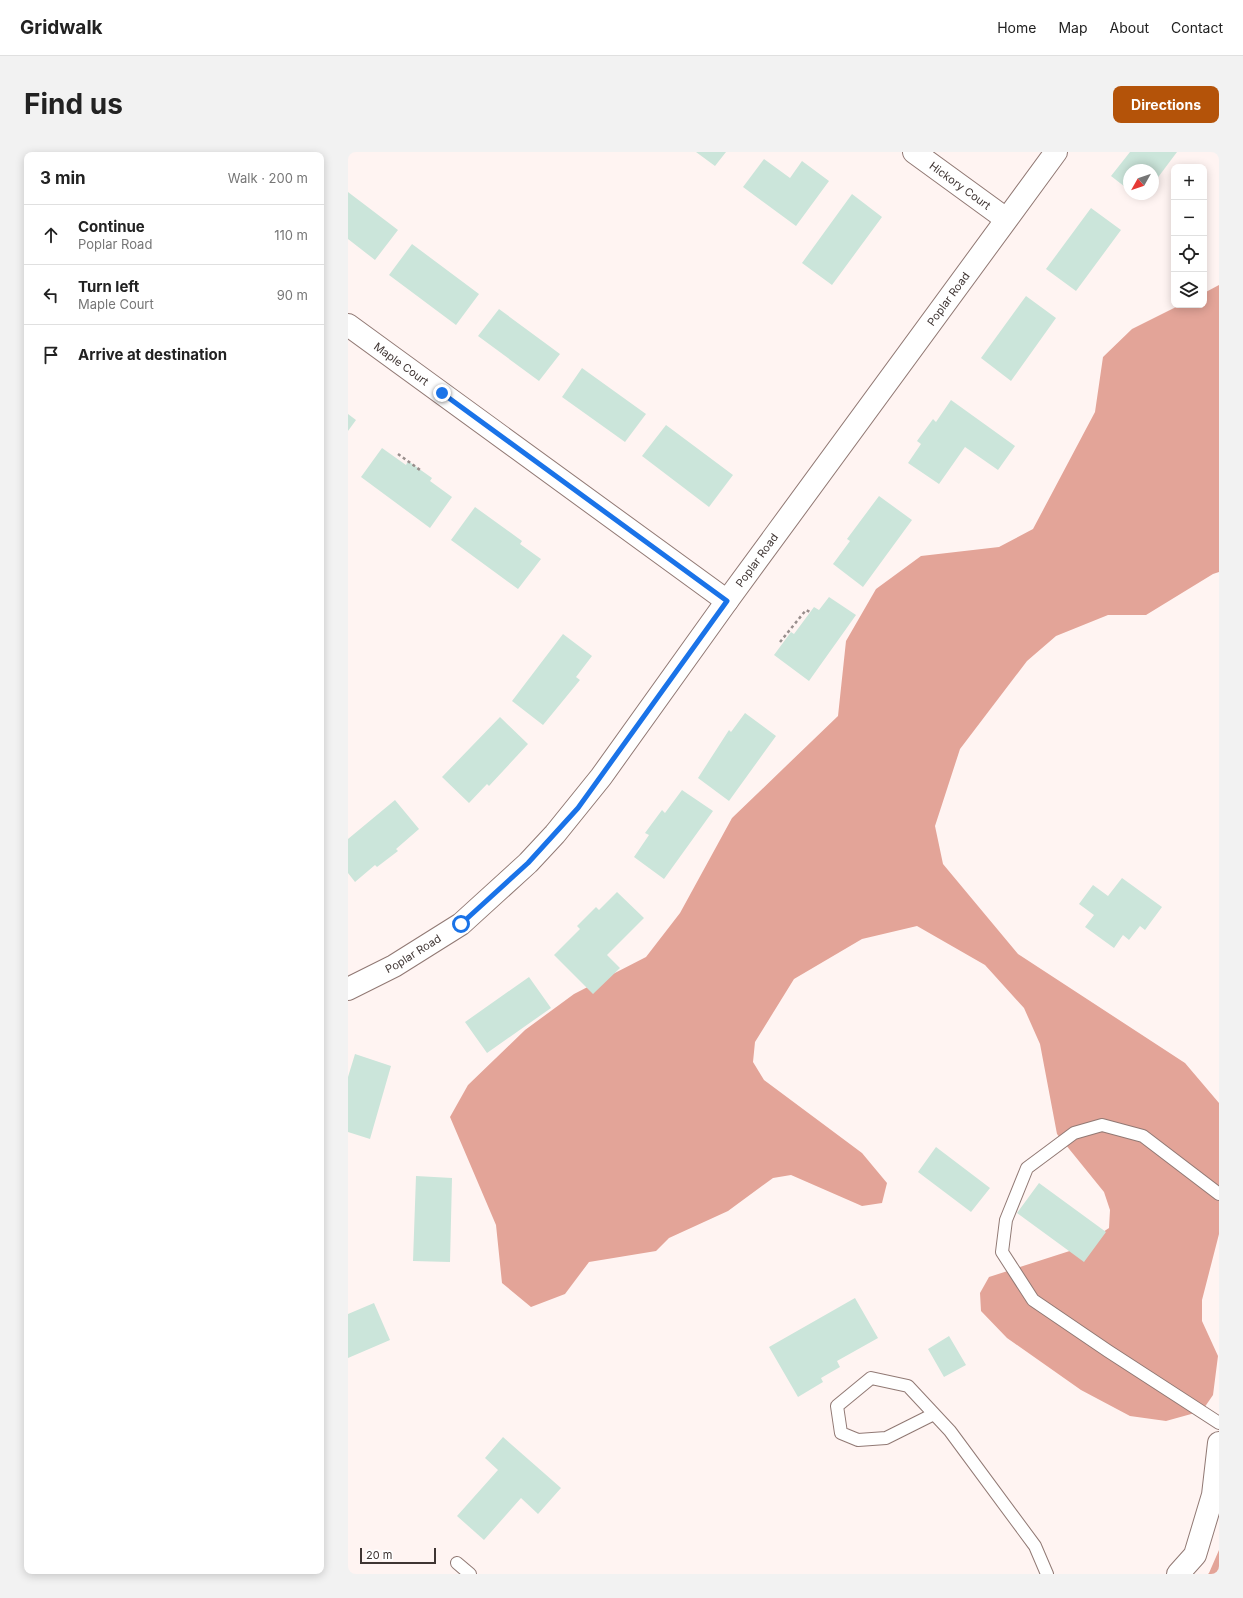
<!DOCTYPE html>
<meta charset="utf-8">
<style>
:root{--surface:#fff;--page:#f2f2f2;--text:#222;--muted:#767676;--line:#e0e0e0;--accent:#b45309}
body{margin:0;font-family:Inter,sans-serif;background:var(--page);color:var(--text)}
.controls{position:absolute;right:12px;top:12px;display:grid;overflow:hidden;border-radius:8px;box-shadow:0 2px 10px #0003}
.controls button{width:36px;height:36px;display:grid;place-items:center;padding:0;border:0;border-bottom:1px solid var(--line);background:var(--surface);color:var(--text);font:20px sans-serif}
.compass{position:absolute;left:775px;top:12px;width:36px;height:36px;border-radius:50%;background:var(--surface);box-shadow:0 2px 10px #0003;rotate:230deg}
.scale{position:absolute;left:12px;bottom:10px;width:76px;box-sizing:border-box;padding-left:4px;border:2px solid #3f3533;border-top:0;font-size:11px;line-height:14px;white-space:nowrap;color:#3f3533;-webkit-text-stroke:3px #fff;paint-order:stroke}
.stop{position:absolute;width:12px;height:12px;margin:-9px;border:3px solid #1a73e8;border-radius:50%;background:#fff}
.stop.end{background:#1a73e8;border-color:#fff;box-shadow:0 1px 4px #0008}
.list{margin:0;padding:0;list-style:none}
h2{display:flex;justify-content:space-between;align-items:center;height:52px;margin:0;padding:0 16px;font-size:17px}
h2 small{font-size:13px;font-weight:400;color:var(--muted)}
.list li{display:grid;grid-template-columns:26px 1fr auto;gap:12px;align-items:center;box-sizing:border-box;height:60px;padding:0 16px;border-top:1px solid var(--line)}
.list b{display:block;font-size:15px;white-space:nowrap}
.list p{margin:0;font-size:13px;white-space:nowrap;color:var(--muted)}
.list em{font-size:13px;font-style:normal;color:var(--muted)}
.icon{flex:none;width:22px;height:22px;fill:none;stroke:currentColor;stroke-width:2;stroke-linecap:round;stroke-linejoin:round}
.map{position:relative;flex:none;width:871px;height:1422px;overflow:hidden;border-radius:8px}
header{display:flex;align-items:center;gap:24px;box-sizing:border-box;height:56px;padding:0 20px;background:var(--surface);border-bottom:1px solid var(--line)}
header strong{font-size:19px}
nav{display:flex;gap:22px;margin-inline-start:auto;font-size:14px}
.intro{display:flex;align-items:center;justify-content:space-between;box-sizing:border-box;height:96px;padding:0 24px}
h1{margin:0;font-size:28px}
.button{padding:10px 18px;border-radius:8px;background:var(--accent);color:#fff;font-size:14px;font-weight:700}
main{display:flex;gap:24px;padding:0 24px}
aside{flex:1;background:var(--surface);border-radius:8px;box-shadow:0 2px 10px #0003}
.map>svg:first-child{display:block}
.forest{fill:#e3a498}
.building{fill:#cbe5da}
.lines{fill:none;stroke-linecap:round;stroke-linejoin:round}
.service-casing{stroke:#917974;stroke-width:14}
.minor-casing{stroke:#917974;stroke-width:24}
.path{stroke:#988e8c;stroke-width:2.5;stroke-dasharray:3 3;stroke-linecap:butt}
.service{stroke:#fff;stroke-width:12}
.minor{stroke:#fff;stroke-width:22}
.route{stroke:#1a73e8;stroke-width:5}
.labels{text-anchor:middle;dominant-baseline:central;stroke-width:3;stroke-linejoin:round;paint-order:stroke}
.street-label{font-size:11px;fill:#3f3533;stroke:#fff}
</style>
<header>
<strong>Gridwalk</strong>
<nav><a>Home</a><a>Map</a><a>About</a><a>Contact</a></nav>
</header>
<div class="intro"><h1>Find us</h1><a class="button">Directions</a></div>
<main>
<aside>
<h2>3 min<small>Walk · 200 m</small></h2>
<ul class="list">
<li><svg class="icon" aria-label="ahead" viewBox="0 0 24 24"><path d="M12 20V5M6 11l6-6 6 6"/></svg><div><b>Continue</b><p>Poplar Road</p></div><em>110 m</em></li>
<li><svg class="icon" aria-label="left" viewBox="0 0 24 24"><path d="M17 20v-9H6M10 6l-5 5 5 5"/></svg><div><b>Turn left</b><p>Maple Court</p></div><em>90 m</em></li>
<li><svg class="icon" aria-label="arrive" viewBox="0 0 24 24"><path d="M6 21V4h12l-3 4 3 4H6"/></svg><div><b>Arrive at destination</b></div></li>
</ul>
</aside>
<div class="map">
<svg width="871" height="1422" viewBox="0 0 871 1422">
<rect width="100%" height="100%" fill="#fff4f2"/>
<path class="forest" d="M871 133V420L865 422 798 463H760L708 484 679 509 612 597 587 674 595 712 670 802 837 911 871 951V1082L854 1148V1169L870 1204 865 1243 854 1259 818 1269 782 1264 733 1238 659 1186 633 1159 632 1141 641 1125 731 1096 761 1076 762 1058 756 1040 709 982 692 892 676 856 637 813 569 774 514 787 446 827 407 890 405 910 416 928 514 1001 539 1031 534 1051 514 1054 443 1023 425 1026 380 1059 321 1086 308 1099 241 1110 217 1142 183 1155 154 1131 148 1073 102 965 120 933 177 878 226 842 298 805 332 761 384 666 490 564 498 489 528 437 573 404 651 395 685 377 747 260 755 205 784 177 832 153H856V141Z
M871 1398V1422H860L861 1421Z"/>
<path class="building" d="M348 0H378L367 14Z
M782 0H829L805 32V18H781V38L763 24Z
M416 7 442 26 454 9 481 29 448 74 395 35Z
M0 40 50 78 27 108 0 87Z
M504 42 534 65 484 133 454 111Z
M787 42H798L794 47Z
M743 56 773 78 728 139 698 117Z
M64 92 131 142 108 173 41 123Z
M678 144 708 166 663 229 633 206Z
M151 157 212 202 191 229 130 184Z
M234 216 298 262 277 290 214 245Z
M603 248 667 294 650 318 617 295 591 332 560 311 573 292 569 289 585 267 588 270Z
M0 262 8 268 0 279Z
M318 273 385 323 361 355 294 304Z
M34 296 58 313 60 309 84 326 82 329 104 345 82 376 13 325Z
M531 344 564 368 515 435 485 412 502 389 499 387Z
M127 355 174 389 172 392 193 407 170 437 103 388Z
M481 445 508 463 461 529 426 503 443 480 446 482 466 455 471 458Z
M215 482 244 504 228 525 232 528 195 573 164 549Z
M397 561 428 584 381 649 350 626 381 578 383 580Z
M152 565 180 592 141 634 139 632 121 651 94 625Z
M334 638 365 659 316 727 286 705 301 683 297 681 314 658 317 661Z
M47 648 71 677 48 697 50 699 29 715 27 713 7 730 0 721V687Z
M774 726 814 755 797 778 792 774 781 788 775 783 766 796 737 775 746 763 731 752 745 733 760 744Z
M269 740 296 766 259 803 272 816 245 842 206 803 232 777 229 774 248 755 251 758Z
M181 825 203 856 139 901 117 870Z
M7 902 43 914 22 987 0 980V925Z
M588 995 642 1036 623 1060 570 1020Z
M68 1024 104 1026 102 1110 65 1109Z
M691 1031 758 1080 736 1110 669 1061Z
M507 1146 530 1186 489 1209 492 1215 473 1226 475 1230 450 1245 421 1195Z
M26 1151 42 1188 0 1206V1162Z
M601 1184 618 1213 596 1225 580 1197Z
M155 1285 213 1336 190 1362 173 1346 136 1388 109 1364 150 1318 137 1306Z"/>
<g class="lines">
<defs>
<path id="service" d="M871 1042 795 984 754 973 726 981 679 1016 658 1068 654 1100 685 1148 760 1199 871 1271
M586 1262 538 1286 510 1288 493 1281 489 1254 523 1226 560 1234 602 1279 687 1394 699 1422
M109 1411 122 1422"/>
<g id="minor">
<path id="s1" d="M566 0 658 67"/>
<path id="s2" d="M0 173 379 449"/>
<path id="s3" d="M0 837 46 814 113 772 180 711 207 682 253 625 379 449 708 0"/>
<path d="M830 1422 847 1403 865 1343 871 1291"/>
</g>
</defs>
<use href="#service" class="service-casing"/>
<use href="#minor" class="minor-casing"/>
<path class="path" d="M50 302 72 318
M432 490 458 458 462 460"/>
<use href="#service" class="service"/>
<use href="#minor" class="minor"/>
</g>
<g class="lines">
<path class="route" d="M94 241 379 449 230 656 180 711 113 772"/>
</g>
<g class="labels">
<g class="street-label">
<text stroke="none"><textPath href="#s1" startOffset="57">Hickory Court</textPath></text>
<text stroke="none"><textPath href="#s3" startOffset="925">Poplar Road</textPath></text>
<text stroke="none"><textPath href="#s2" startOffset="66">Maple Court</textPath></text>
<text stroke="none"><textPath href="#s3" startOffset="601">Poplar Road</textPath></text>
<text stroke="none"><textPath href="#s3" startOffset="74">Poplar Road</textPath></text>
</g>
</g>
</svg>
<div class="controls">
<button>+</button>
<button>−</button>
<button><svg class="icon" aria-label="locate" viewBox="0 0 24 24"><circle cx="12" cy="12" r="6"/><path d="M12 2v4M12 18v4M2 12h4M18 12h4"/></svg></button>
<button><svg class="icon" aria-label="layers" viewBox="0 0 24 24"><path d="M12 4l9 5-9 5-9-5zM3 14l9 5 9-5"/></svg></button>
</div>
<svg class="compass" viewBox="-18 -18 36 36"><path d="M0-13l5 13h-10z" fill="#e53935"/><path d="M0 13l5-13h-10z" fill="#767676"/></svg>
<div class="scale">20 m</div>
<div class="stop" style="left:113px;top:772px"></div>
<div class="stop end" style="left:94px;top:241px"></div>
</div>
</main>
